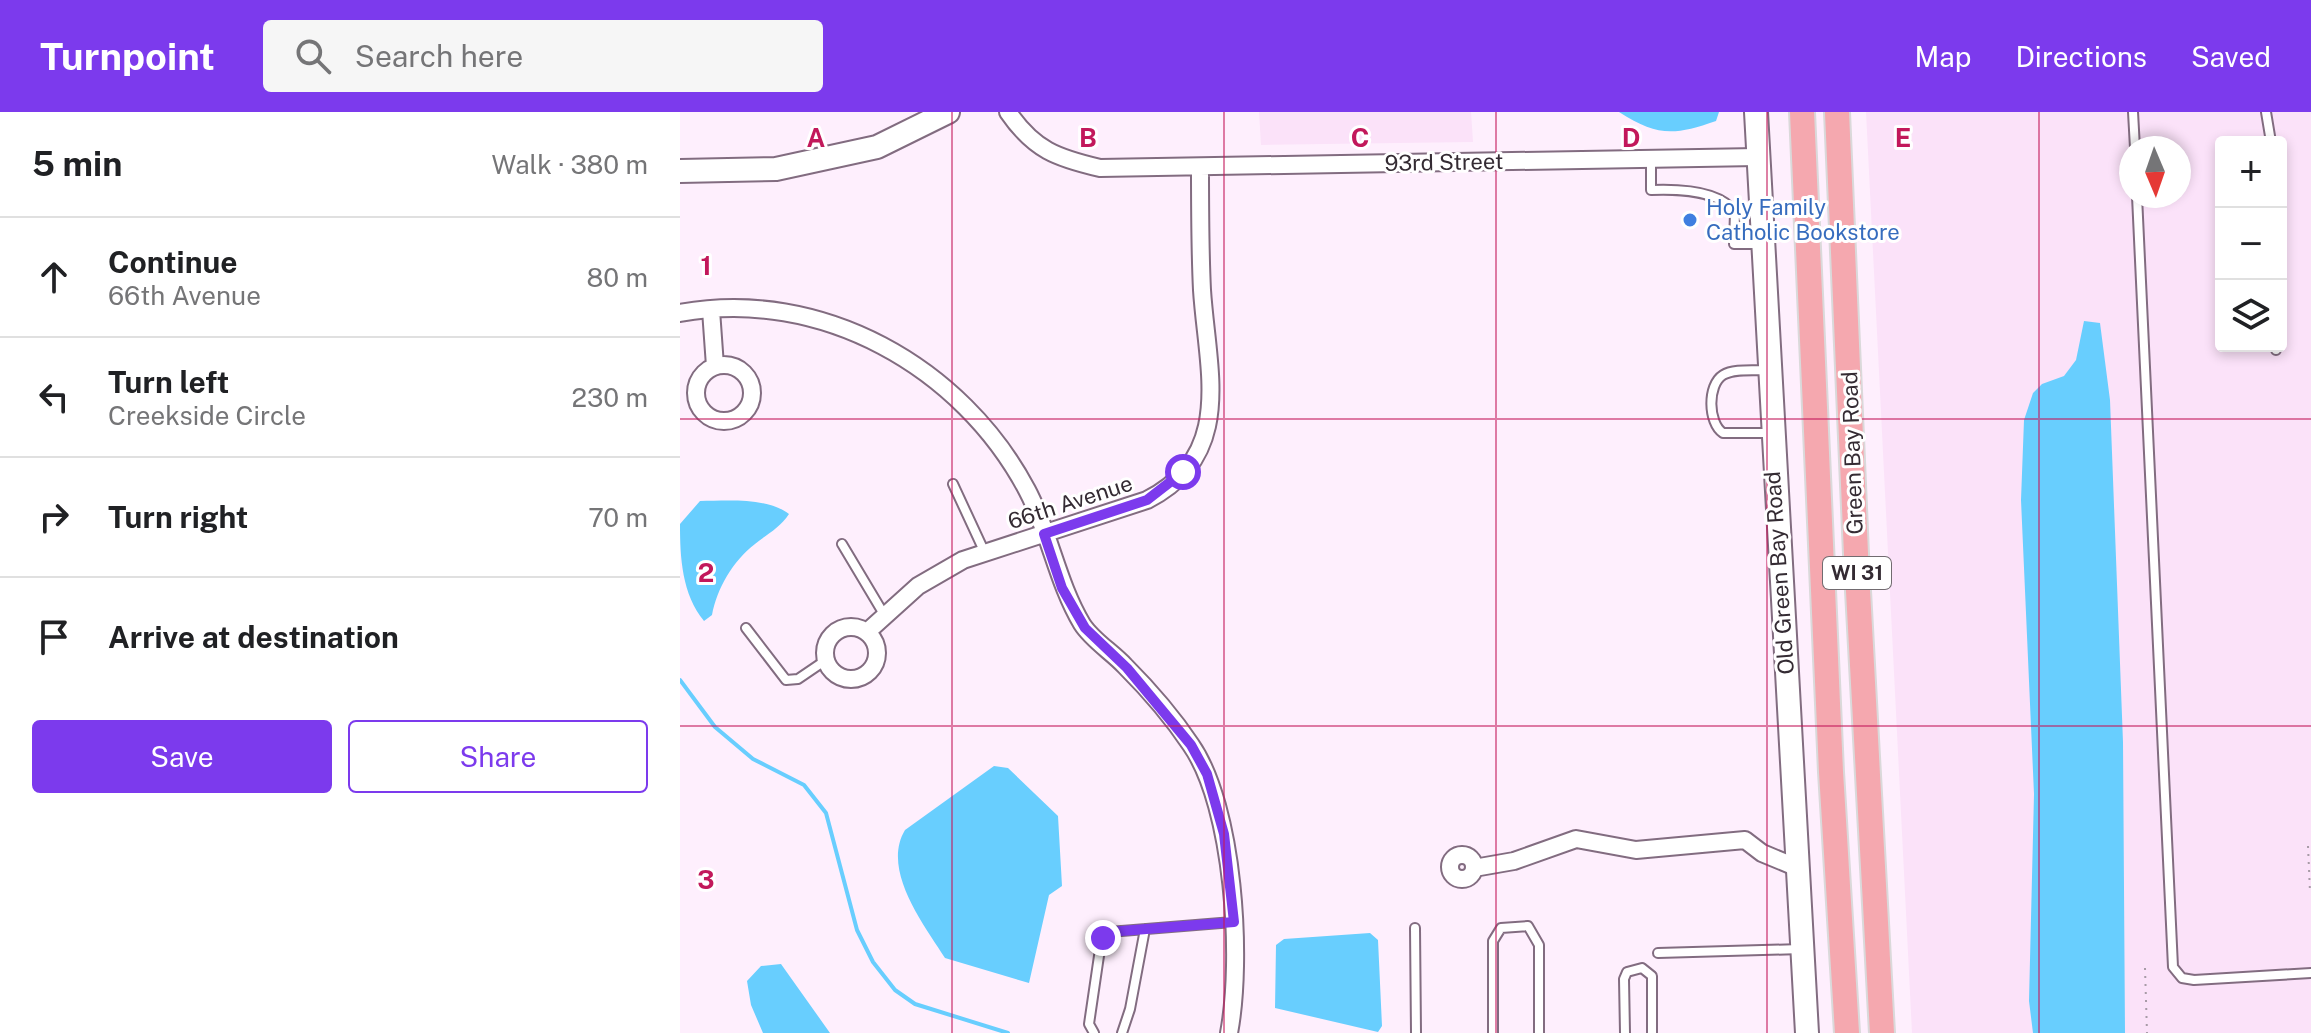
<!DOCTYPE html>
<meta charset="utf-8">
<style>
:root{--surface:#fff;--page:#f6f6f6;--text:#202124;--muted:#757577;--line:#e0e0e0;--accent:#7c3aed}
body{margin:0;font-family:"Public Sans",sans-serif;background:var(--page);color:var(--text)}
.controls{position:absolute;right:24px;top:24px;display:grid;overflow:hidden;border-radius:8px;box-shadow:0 4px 12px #0003}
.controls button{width:72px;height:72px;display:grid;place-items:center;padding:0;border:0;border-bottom:2px solid var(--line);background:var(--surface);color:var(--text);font:40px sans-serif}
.compass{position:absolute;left:1439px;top:24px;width:72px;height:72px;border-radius:50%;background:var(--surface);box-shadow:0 4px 12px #0003;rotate:178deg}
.stop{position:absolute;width:24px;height:24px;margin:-18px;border:6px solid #7c3aed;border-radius:50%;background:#fff}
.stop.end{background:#7c3aed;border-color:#fff;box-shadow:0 2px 8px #0008}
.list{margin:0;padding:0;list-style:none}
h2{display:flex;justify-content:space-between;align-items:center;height:104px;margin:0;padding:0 32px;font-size:34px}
h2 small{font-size:26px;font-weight:400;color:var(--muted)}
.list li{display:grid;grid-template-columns:52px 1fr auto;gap:24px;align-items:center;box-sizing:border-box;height:120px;padding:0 32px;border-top:2px solid var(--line)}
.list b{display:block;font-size:30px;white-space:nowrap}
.list p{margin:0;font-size:26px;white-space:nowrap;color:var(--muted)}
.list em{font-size:26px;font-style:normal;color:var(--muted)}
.actions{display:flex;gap:16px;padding:24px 32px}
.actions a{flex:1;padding:18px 0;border:2px solid var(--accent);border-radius:8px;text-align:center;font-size:28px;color:var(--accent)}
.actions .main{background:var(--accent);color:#fff}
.icon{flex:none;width:44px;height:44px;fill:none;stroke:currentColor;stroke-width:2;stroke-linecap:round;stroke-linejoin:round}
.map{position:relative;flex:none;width:1631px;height:921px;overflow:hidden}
header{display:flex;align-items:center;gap:48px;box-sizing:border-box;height:112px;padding:0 40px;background:var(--accent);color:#fff}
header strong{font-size:38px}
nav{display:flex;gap:44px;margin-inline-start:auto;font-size:28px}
.search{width:560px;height:72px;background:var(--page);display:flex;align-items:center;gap:20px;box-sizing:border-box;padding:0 28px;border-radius:8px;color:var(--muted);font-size:30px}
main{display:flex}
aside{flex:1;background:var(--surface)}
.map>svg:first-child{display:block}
.built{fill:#fbe2f9;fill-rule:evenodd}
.water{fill:#68cefe}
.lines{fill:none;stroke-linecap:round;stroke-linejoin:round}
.stream{stroke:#68cefe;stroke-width:4}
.lane-casing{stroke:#826c80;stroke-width:12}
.street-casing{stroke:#826c80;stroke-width:20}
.secondary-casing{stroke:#826c80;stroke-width:26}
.primary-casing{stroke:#dad9da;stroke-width:28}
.path{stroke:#a89ba7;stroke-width:2;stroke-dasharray:2 6;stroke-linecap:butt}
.lane{stroke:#fff;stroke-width:8}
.street{stroke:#fff;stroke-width:16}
.secondary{stroke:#fff;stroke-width:22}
.primary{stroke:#f5a8af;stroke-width:24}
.route{stroke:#7c3aed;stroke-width:10}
.grid{fill:none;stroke:#c2185b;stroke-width:2;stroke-opacity:0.55}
.shop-dot{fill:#3f7fe0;stroke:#fff;stroke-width:3}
.labels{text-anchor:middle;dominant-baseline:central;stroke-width:6;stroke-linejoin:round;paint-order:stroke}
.shield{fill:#fff;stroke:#716b70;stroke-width:2}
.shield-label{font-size:20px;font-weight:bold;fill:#342b33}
.street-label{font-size:22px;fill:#342b33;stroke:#fff}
.shop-label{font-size:22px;fill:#366cbe;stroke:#fff;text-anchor:start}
.grid-label{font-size:26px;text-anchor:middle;font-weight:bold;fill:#c2185b;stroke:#fff;stroke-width:6;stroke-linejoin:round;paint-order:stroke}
</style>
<header>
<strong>Turnpoint</strong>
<div class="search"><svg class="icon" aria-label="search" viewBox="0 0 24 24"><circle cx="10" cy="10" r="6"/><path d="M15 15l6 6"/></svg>Search here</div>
<nav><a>Map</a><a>Directions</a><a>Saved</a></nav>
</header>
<main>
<aside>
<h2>5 min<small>Walk · 380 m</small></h2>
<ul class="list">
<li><svg class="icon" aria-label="ahead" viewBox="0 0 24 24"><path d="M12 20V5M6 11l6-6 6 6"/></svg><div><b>Continue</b><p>66th Avenue</p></div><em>80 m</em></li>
<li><svg class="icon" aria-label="left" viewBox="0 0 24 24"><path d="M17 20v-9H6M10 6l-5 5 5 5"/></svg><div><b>Turn left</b><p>Creekside Circle</p></div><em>230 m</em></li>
<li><svg class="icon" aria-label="right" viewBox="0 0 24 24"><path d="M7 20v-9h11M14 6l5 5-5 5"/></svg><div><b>Turn right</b></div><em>70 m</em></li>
<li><svg class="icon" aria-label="arrive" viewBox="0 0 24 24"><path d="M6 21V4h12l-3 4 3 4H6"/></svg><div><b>Arrive at destination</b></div></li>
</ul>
<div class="actions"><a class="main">Save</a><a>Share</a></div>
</aside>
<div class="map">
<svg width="1631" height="921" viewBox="0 0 1631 921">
<rect width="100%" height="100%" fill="#feeffd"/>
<path class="built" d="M579 0H791L793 30 581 33Z
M1186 0H1631V921H1232ZM1541 30H1601V234H1541ZM1451 36H1499V84H1451Z"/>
<path class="water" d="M939 0H1039L1036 9C993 24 977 24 939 0Z
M1404 209 1420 211 1430 288 1443 630 1445 921H1353L1349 889 1354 682 1341 388 1344 308 1353 281 1362 272 1384 264 1396 248Z
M20 389C47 389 87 385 109 402 100 416 87 422 75 432 53 449 37 476 32 503L24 509C2 482 0 446 0 412Z
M314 654 328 656 378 704 382 774 369 783 349 871 265 846C244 813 201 758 225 718Z
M690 821 698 828 702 914 698 920 595 896 596 833 604 827Z
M101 852 150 921H83L71 893 67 869 81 854Z"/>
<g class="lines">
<path class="stream" d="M0 568 35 615 73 647 124 673 146 701 177 818 193 850 215 878 235 892 328 921"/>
<defs>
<path id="lane" d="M1453 0 1455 36
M1586 0 1591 30
M971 47V78C996 77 1041 78 1055 101L1054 132H1080
M1457 84 1493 855 1502 866 1514 868 1631 861
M1596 234V238
M1088 258C1075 259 1054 256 1043 263 1027 273 1028 311 1043 321H1090
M273 372 305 441
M162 432 205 504
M66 516 106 568 118 567 146 548
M735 816 736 921
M978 841 1121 837
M414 921 409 912 420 837 429 820 553 810
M442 921 450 897 465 817
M813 921V829L821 816 848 814 859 833V921
M945 921 944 867 947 860 962 856 972 864V921"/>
<path id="street" d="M328 0C354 38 377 46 420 56L1077 45
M31 198 35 254
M0 201C141 175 282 255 347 378 370 421 377 470 402 512 412 528 432 540 445 554 468 577 493 606 511 633 554 695 563 847 549 921
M16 281a28 28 0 1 1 56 0a28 28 0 1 1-56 0Z
M145 541a26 26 0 1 1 52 0a26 26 0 1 1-52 0Z
M187 520 238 474 283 448 467 388C556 343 527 257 522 178 520 137 520 96 520 55
M770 755a12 12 0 1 1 24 0a12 12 0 1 1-24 0Z
M794 756 834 749 896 727 956 738 1065 728 1082 741 1118 756"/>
<path id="secondary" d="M1076 0 1127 921
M0 59 96 57 197 35 268 0"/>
<path id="primary" d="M1122 0 1151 660 1167 921
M1157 0 1176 442 1202 921"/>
</defs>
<use href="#lane" class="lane-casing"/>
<use href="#street" class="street-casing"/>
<use href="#secondary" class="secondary-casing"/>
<use href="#primary" class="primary-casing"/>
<path class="path" d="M1628 734 1630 780
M1465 856 1467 921"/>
<use href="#lane" class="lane"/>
<use href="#street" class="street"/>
<use href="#secondary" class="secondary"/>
<use href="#primary" class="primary"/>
</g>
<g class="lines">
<path class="route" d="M423 826 429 820 554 810 544 722 527 662 511 633 447 556 405 516 382 476 364 422 467 388 503 360"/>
</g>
<path class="grid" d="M272 0V921M544 0V921M816 0V921M1087 0V921M1359 0V921M0 307H1631M0 614H1631"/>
<circle class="shop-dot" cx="1010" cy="108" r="8"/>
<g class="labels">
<rect class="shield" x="1143" y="445" width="68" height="32" rx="6"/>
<g class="shield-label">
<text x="1177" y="461">WI 31</text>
</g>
<g class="street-label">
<text transform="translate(764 50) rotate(-1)">93rd Street</text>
<text transform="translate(1172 341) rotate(-92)">Green Bay Road</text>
<text transform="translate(390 390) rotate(-18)">66th Avenue</text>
<text transform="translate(1099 461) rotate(-94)">Old Green Bay Road</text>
</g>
<g class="shop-label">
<text x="1026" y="95">Holy Family<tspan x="1026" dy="25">Catholic Bookstore</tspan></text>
</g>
</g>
<g class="grid-label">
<text x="136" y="35">A</text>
<text x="408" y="35">B</text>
<text x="680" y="35">C</text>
<text x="951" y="35">D</text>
<text x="1223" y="35">E</text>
<text x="26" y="163">1</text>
<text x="26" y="470">2</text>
<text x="26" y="777">3</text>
</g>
</svg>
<div class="controls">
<button>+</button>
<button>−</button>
<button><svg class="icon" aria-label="layers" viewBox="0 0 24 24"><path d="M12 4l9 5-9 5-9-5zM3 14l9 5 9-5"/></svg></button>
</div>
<svg class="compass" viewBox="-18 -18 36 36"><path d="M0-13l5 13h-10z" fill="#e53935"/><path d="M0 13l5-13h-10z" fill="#757577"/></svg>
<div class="stop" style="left:503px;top:360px"></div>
<div class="stop end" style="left:423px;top:826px"></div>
</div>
</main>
